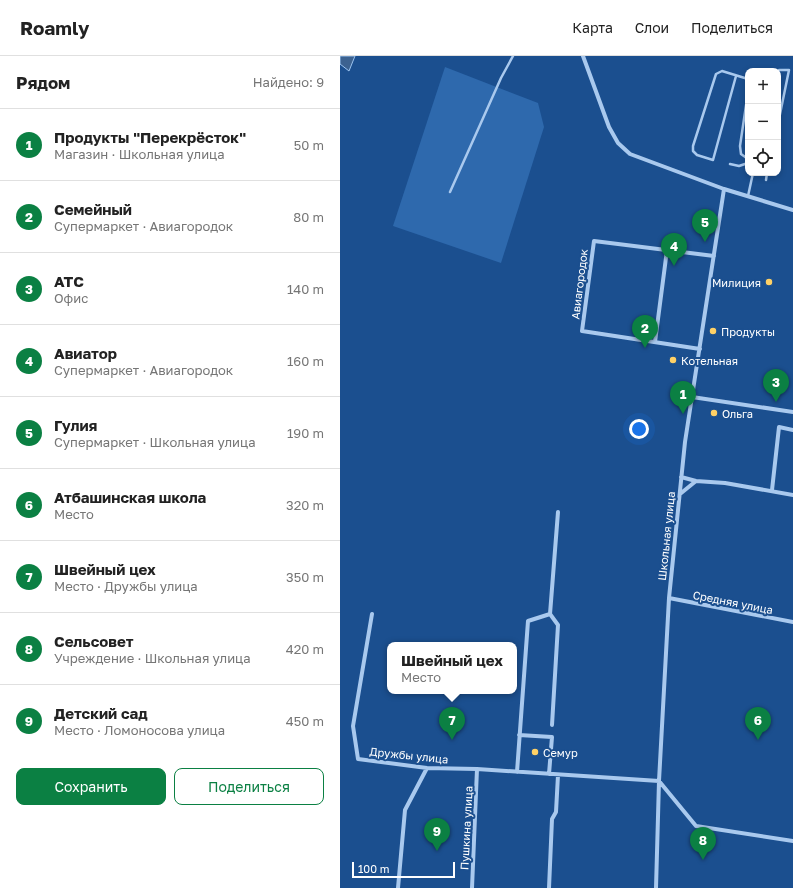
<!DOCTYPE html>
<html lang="ru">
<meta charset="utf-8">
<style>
:root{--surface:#fff;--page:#f6f6f6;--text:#222;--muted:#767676;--line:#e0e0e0;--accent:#0b8043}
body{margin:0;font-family:"Golos Text",sans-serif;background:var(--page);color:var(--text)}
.controls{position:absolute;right:12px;top:12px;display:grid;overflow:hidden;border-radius:8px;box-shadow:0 2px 6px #0003}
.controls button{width:36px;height:36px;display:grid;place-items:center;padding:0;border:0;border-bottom:1px solid var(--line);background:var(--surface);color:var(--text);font:20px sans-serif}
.scale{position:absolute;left:12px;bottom:10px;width:103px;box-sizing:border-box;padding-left:4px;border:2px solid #fff;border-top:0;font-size:11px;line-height:14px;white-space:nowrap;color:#fff;-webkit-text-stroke:3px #1b4f8f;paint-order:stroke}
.you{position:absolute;left:299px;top:373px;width:14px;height:14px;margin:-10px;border:3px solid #fff;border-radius:50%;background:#1a73e8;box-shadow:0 0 0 6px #1a73e833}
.badge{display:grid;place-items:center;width:26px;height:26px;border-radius:50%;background:var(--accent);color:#fff;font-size:13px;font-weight:700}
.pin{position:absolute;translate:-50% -33px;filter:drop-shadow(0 1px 2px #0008)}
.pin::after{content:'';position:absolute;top:21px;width:14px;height:12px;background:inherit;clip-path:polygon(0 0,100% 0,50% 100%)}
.popup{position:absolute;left:47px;top:586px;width:130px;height:52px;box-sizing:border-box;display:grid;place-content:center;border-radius:8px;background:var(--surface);filter:drop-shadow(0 1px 3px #0005);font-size:13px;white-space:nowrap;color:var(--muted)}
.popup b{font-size:15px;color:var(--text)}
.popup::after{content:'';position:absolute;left:50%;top:100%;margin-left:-8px;border:8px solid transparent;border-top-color:var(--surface)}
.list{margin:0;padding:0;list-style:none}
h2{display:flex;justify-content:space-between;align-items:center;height:52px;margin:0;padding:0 16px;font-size:17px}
h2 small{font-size:13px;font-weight:400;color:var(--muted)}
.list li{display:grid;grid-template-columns:26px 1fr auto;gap:12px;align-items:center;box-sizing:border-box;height:72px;padding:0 16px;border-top:1px solid var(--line)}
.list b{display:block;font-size:15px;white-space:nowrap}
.list p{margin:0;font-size:13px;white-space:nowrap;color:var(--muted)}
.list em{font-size:13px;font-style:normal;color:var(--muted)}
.actions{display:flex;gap:8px;padding:12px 16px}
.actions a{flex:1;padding:9px 0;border:1px solid var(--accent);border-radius:8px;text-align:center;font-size:14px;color:var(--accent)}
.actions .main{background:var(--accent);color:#fff}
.icon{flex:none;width:22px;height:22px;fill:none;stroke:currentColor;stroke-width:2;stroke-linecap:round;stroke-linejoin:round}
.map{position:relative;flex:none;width:453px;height:832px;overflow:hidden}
header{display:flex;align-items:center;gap:24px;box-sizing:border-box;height:56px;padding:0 20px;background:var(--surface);border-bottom:1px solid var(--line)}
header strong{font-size:19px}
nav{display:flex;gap:22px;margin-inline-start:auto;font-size:14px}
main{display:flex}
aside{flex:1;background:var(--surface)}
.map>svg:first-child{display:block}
.green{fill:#2e69ad}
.water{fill:#3c6290;stroke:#9cc4f0}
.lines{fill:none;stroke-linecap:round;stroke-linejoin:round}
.lane{stroke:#a9c9ee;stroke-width:2.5}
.street{stroke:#a9c9ee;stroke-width:4}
.poi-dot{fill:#ffd166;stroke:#1b4f8f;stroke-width:1.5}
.labels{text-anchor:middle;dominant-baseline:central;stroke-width:4;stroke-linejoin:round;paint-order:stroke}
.poi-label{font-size:11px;fill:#fff;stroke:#1b4f8f;text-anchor:start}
.street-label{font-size:11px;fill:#fff;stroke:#1b4f8f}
</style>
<header>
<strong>Roamly</strong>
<nav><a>Карта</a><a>Слои</a><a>Поделиться</a></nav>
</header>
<main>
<aside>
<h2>Рядом<small>Найдено: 9</small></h2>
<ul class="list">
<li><span class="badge">1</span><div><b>Продукты &quot;Перекрёсток&quot;</b><p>Магазин · Школьная улица</p></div><em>50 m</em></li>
<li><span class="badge">2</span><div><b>Семейный</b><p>Супермаркет · Авиагородок</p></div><em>80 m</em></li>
<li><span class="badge">3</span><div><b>АТС</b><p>Офис</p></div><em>140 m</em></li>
<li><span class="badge">4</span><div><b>Авиатор</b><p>Супермаркет · Авиагородок</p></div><em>160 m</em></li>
<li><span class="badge">5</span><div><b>Гулия</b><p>Супермаркет · Школьная улица</p></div><em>190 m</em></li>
<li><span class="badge">6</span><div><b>Атбашинская школа</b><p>Место</p></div><em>320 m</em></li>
<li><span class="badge">7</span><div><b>Швейный цех</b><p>Место · Дружбы улица</p></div><em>350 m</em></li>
<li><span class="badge">8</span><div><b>Сельсовет</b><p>Учреждение · Школьная улица</p></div><em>420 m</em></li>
<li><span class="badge">9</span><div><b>Детский сад</b><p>Место · Ломоносова улица</p></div><em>450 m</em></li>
</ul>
<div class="actions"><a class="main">Сохранить</a><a>Поделиться</a></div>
</aside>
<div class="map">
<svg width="453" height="832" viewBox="0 0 453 832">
<rect width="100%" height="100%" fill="#1b4f8f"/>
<path class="green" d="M105 11 198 47 204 71 161 207 53 170Z"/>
<path class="water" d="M0 0H15L9 15 0 8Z"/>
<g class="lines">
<path class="lane" d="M438 15 439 14H449L438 68
M396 20 373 104 357 99 353 95V90L376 18 382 15 408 23
M408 36 400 90 401 98 408 103
M390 108 399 110 408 107
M426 124 427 117
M110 136 161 22 173 0
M408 140 413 117"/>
<path class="street" d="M243 0 269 71 278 87 290 98 384 133 453 154
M315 286 327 194
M360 293 242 275 254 185 374 200
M352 341 453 356
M341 421 356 425 385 427 453 439
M432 434 439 371 453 374
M340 438 356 425
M329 542 453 566
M32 558 13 670 18 703 87 712 137 713 319 725 356 770 453 785
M210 558 218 569 212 669
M179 679 212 681 209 718
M177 716 188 565 210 558 218 456
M58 832 65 754 87 712
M132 832 137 713
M209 832 212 763 216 756 218 719
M316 832 319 725 329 542 345 386 384 133"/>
</g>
<g class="poi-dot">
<circle cx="429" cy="226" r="4"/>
<circle cx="373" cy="275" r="4"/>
<circle cx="333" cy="304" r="4"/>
<circle cx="374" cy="357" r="4"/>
<circle cx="195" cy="696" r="4"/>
</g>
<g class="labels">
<g class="poi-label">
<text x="421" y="226" text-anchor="end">Милиция</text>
<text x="381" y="275">Продукты</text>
<text x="341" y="304">Котельная</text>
<text x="382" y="357">Ольга</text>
<text x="203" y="696">Семур</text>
</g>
<g class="street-label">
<text transform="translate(239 228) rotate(-83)">Авиагородок</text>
<text transform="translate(326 480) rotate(-84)">Школьная улица</text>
<text transform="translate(393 546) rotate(11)">Средняя улица</text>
<text transform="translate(69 699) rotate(6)">Дружбы улица</text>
<text transform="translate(126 772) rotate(-87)">Пушкина улица</text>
</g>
</g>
</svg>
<div class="controls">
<button>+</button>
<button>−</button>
<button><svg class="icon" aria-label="locate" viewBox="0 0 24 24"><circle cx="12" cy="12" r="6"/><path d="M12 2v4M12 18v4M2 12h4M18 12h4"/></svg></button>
</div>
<div class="scale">100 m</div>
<div class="you"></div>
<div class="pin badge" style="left:343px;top:358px">1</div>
<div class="pin badge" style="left:305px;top:292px">2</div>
<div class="pin badge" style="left:436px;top:346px">3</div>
<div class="pin badge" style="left:334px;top:210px">4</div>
<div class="pin badge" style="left:365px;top:186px">5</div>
<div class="pin badge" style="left:418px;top:684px">6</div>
<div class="pin badge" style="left:112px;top:684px">7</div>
<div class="popup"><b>Швейный цех</b>Место</div>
<div class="pin badge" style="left:363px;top:804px">8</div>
<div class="pin badge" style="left:97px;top:795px">9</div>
</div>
</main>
